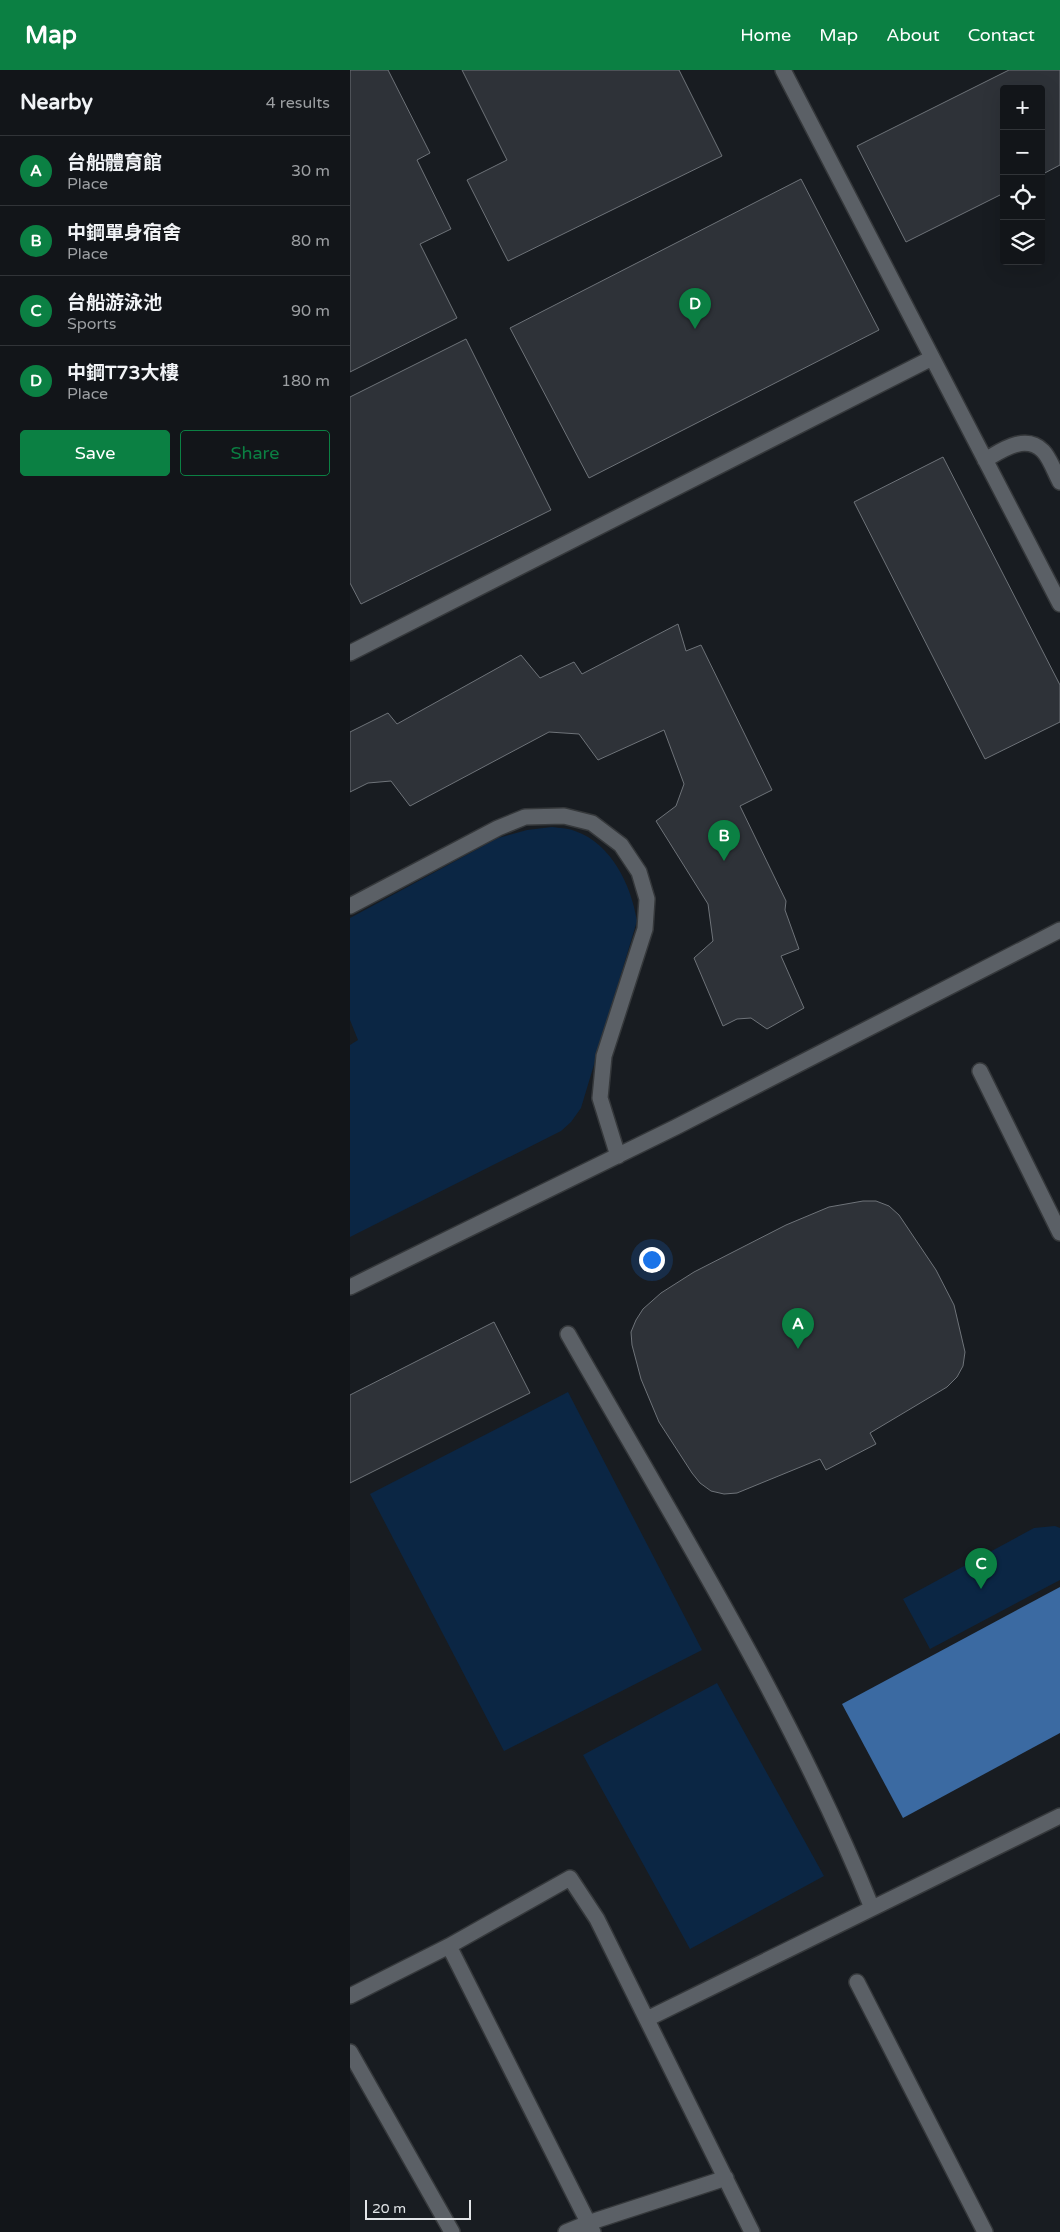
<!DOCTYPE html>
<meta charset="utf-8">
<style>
:root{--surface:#121519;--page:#1f2226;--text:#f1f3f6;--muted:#9c9fa2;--line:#313438;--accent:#0b8043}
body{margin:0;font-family:"Varela Round","Noto Sans TC",sans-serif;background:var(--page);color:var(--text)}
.controls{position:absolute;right:15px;top:15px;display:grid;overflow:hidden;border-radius:5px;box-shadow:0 5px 20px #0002}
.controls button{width:45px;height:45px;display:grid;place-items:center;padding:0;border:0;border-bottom:1px solid var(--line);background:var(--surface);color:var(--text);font:25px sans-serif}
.scale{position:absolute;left:15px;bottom:12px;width:106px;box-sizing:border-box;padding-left:5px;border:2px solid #e2e5e8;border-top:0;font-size:14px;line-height:18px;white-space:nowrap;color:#e2e5e8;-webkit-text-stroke:4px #181c21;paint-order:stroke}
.you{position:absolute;left:301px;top:1189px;width:18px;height:18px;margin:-12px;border:4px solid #fff;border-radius:50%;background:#1a73e8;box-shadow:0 0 0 8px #1a73e833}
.badge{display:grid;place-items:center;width:32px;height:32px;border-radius:50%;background:var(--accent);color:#fff;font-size:16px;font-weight:700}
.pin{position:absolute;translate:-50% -41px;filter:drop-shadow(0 1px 2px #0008)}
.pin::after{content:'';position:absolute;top:26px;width:18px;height:15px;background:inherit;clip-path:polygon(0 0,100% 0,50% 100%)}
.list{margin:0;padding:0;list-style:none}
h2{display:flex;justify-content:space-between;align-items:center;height:65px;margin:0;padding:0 20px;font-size:21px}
h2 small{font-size:16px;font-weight:400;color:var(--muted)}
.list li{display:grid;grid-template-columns:32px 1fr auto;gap:15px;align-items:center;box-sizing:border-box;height:70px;padding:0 20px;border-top:1px solid var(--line)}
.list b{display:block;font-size:19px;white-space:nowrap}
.list p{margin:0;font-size:16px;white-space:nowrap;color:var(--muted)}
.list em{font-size:16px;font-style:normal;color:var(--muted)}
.actions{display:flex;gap:10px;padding:15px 20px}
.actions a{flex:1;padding:11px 0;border:1px solid var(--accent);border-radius:5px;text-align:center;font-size:18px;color:var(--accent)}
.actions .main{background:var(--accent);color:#fff}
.icon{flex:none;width:28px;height:28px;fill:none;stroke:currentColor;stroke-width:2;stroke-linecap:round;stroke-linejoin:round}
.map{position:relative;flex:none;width:710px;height:2162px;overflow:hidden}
header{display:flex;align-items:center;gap:30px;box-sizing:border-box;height:70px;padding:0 25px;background:var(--accent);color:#fff}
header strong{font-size:24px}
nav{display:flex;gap:28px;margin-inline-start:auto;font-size:18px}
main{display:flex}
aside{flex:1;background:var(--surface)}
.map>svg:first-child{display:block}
.green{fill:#0b2644}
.water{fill:#3b6aa2}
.building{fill:#2e3238;stroke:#6e7379}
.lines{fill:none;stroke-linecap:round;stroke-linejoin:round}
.minor-casing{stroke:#35383b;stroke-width:18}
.minor{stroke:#5b6066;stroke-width:15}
</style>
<header>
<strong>Map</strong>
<nav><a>Home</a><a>Map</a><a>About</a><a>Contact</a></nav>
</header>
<main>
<aside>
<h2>Nearby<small>4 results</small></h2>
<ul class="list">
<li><span class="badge">A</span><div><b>台船體育館</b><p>Place</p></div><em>30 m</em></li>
<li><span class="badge">B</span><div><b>中鋼單身宿舍</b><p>Place</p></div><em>80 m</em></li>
<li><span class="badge">C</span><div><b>台船游泳池</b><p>Sports</p></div><em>90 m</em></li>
<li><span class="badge">D</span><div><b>中鋼T73大樓</b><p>Place</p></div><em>180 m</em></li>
</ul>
<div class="actions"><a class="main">Save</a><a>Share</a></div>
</aside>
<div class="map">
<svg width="710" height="2162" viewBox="0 0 710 2162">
<rect width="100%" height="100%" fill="#181c21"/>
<path class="green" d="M202 757C209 758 218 758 225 761 262 774 281 815 287 851L231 1038 221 1052 211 1061 0 1167V975L8 970 0 950V848L148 768 177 760Z
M218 1322 352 1580 154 1681 20 1424Z
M705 1456 710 1458V1510L580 1579 553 1529 684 1458Z
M367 1613 474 1806 340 1879 233 1685Z"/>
<path class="water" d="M710 1517V1663L553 1748 492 1634Z"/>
<path class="building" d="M0 0H38L80 83 67 90 101 159 70 174 107 248 0 302Z
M112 0H329L372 86 158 191 117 110 157 90Z
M659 0H710V95L691 105V19H654V123L556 172 507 76Z
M451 109 529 260 239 408 160 258Z
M116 269 201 440 11 534 0 513V327Z
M593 387 710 615V652L635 689 504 432Z
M328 554 336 581 351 575 422 720 390 736 436 831 435 840 449 879 431 886 454 938 417 959 401 948 387 949 373 956 344 888 363 871 358 834 306 751 326 736 334 714 314 660 248 690 229 664 199 662 60 736 41 711 18 713 0 722V662L38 643 47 654 171 585 190 608 224 592 232 604Z
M513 1131H526L539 1136 549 1145 586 1200 604 1235 615 1282 613 1296 607 1307 597 1317 520 1363 526 1374 476 1400 470 1389 387 1423 374 1424 361 1421 350 1413 342 1403 309 1352 291 1309 282 1275 281 1262 286 1250 293 1239 311 1223 344 1202 436 1155 479 1137Z
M144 1252 180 1323 0 1413V1325Z"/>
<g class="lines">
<defs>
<path id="minor" d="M433 0 710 534
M635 390C651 381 675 363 693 381 700 388 705 403 710 412
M0 583 582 288
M0 836 148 758 175 747 214 746 242 753 271 775 289 802 297 829 295 859 254 986 250 1028 268 1086
M630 1001 710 1163
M0 1217 326 1057 710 860
M218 1264C325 1452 441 1638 522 1838
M99 1876 243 2162
M507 1912 635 2162
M0 1926 99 1876 220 1808 247 1849 402 2162
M297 1949 710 1746
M0 1982 102 2162
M216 2162 238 2153 376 2108"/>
</defs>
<use href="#minor" class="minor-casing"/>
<use href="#minor" class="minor"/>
</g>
</svg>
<div class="controls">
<button>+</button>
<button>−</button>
<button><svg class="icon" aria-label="locate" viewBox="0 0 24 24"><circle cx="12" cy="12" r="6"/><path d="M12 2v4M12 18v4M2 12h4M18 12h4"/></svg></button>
<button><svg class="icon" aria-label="layers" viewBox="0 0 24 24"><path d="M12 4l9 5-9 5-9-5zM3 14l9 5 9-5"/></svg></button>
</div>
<div class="scale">20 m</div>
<div class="you"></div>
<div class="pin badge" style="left:448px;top:1279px">A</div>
<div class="pin badge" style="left:374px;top:791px">B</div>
<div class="pin badge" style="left:631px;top:1519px">C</div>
<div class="pin badge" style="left:345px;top:259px">D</div>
</div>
</main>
